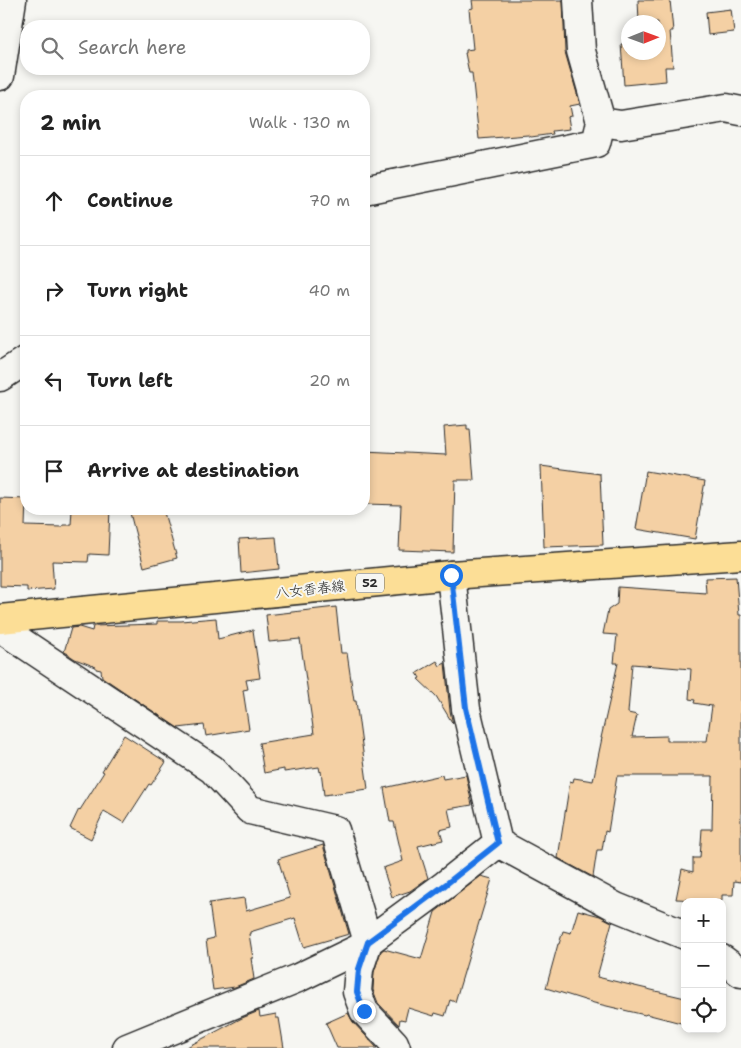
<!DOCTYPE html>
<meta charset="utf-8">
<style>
:root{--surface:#fff;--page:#f2f2f2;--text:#222;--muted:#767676;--line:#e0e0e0}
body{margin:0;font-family:"Shantell Sans","Klee One",sans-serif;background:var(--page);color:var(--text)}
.controls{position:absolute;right:15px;bottom:15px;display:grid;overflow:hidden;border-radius:10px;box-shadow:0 2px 8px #0003}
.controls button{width:45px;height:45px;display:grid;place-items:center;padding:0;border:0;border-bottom:1px solid var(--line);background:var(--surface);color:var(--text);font:25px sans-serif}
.compass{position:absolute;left:621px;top:15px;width:45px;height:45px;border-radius:50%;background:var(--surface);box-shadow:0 2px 8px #0003;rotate:89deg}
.stop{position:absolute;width:15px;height:15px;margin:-11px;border:4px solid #1a73e8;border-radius:50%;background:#fff}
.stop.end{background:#1a73e8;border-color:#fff;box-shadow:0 1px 5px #0008}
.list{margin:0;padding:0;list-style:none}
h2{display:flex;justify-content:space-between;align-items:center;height:65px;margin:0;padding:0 20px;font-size:21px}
h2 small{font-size:16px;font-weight:400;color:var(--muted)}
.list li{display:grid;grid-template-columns:32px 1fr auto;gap:15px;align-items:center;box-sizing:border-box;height:90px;padding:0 20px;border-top:1px solid var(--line)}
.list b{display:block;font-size:19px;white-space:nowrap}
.list em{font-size:16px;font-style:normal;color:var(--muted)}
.icon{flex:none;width:28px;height:28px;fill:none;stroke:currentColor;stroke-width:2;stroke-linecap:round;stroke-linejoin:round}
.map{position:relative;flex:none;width:741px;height:1048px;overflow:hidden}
.search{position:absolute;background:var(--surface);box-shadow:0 2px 8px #0003;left:20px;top:20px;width:350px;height:55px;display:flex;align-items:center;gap:12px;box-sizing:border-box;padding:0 18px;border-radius:20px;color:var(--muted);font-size:19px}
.panel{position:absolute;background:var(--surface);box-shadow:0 2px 8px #0003;left:20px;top:90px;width:350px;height:425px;border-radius:20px}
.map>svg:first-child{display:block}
.building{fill:#f4d0a4;stroke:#2b2b2b;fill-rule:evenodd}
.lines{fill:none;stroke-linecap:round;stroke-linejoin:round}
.minor-casing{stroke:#2b2b2b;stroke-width:31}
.primary-casing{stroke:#2b2b2b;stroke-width:31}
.minor{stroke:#f6f6f2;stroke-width:28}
.primary{stroke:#fcde96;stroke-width:28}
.route{stroke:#1a73e8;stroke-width:6}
.labels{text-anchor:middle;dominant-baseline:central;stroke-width:4;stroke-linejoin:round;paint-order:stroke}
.shield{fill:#f6f6f2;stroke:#686867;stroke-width:1}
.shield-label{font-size:12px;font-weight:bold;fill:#2b2b2b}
.street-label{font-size:14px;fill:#2b2b2b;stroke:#f6f6f2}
</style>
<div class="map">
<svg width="741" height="1048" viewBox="0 0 741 1048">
<rect width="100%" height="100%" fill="#f6f6f2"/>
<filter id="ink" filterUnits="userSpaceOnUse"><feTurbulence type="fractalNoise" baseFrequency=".02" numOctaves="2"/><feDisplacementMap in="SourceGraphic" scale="10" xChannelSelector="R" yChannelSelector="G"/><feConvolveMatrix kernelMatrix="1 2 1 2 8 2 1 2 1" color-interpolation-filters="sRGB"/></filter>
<g filter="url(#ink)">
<path class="building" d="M472 0H563L565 52 580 104 570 106 572 116 568 117 570 129 552 131 553 134 531 137 528 135 479 139 472 73H469L465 53H466V50L473 49 469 9 473 8Z
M638 0H670L673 31H670L673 67H665L666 81 624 85 621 44H628V52H658V22H639Z
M731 9 734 32 708 35 706 12Z
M467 425V429H470L474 480H455L453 552 399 550 401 505 364 504V451L446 455 444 427Z
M541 466 600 474 603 545 544 547Z
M646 471 705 481 695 539 636 529Z
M0 498 26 499 25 526 62 527 63 525H71L72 509H110L108 555 89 554 88 562 52 561 54 589 27 591V587L0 586Z
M129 509H163L177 558 144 567Z
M276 537 279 569 241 573 239 539Z
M736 577 739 615H741V882L734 881 733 895H722V901L676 899 682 869 693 872V858H700L702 829H712L713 776H617L608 832 605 831 602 850H597L593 877 558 858 570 781 573 782 574 778 593 781 602 738H601L618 663H614L617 635 603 634 608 610 617 604 618 587 706 593 705 578ZM632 664 691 669 689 699 695 700 694 703 712 706 707 741H667V736L632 737 637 715 628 713Z
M336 607 341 653H347L354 701H356L368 789 324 795 321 771 320 772 319 767 284 772V769L264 773 259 743 314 734 300 639 269 642 266 615Z
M216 618 218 639 253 630 260 678 246 680 248 689 243 690 249 729 206 736 204 725 178 728 102 677 101 670 96 669V667L75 659 69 655V654L64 652 71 628 79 627 92 631 93 626 157 624V621H181Z
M437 661 440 666 445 663 450 711 453 724 436 696 418 679 420 678 417 673Z
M124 735 166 762 151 785 149 784 124 823 104 811 91 839 70 828 79 809 80 810 104 772 102 771Z
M442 775 443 779 466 775 472 805 448 809 452 827 440 830 443 840 418 846 428 878 410 891 392 897 383 868 403 861 394 822H390L384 788Z
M323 845 349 934 304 947 295 918 250 932V934H249L253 958H251L254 979 235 987 213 990 206 940 214 938 209 903 244 898 246 911 290 898 278 859Z
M481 876 492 879 455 1002 450 1000 445 1016 435 1013 434 1016 408 1008 405 1020 400 1019 399 1025 378 1003 373 990 374 972 381 951 384 949 421 959 435 912Z
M578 910 600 916 612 922 597 977 685 998V1024L646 1014 645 1015 594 1003 546 988 558 944H559L563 931 571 933Z
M259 1011 260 1017 276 1014V1018H279L284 1048H185L242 1018Z
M348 1013 353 1022 377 1048H337L326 1023Z"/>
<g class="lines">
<defs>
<path id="minor" d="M578 0 581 51 601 122 621 125 726 108 741 111
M0 76 12 0
M364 190 596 143 601 122
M0 377 26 360
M451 575 466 709 498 843 616 907 685 935
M0 628 212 769 250 810 335 830 368 942 359 969 357 992 364 1011 394 1043 396 1048
M722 959 741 973
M127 1048 298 978 358 949 445 885 498 843"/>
<path id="primary" d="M0 619 451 575 741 555"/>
</defs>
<use href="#minor" class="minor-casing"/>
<use href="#primary" class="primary-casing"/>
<use href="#minor" class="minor"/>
<use href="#primary" class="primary"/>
</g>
</g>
<g class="lines" filter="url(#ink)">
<path class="route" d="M364 1011 357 992 359 969 368 942 445 885 498 843 466 708 451 575"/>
</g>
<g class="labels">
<rect class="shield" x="356" y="573.5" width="28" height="19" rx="4"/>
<g class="shield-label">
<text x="370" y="583">52</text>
</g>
<g class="street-label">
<text transform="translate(310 589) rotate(-6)">八女香春線</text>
</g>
</g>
</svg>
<div class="controls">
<button>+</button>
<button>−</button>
<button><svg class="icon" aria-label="locate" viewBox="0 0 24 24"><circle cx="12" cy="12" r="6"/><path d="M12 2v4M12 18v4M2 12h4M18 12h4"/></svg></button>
</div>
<svg class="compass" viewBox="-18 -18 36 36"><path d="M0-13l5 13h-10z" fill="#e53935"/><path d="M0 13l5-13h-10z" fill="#767676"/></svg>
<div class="stop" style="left:451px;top:575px"></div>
<div class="stop end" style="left:364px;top:1011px"></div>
<div class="search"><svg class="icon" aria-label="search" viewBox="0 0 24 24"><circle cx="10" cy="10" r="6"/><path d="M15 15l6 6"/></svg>Search here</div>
<section class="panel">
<h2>2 min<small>Walk · 130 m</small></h2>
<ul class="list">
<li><svg class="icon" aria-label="ahead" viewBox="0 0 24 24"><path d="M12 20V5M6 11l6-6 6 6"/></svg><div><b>Continue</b></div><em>70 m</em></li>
<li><svg class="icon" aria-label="right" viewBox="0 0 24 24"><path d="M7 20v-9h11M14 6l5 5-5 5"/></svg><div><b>Turn right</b></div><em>40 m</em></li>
<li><svg class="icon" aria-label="left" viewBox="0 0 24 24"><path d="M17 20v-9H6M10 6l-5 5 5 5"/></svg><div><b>Turn left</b></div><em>20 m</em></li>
<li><svg class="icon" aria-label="arrive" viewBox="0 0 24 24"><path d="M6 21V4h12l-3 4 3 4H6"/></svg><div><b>Arrive at destination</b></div></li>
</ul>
</section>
</div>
